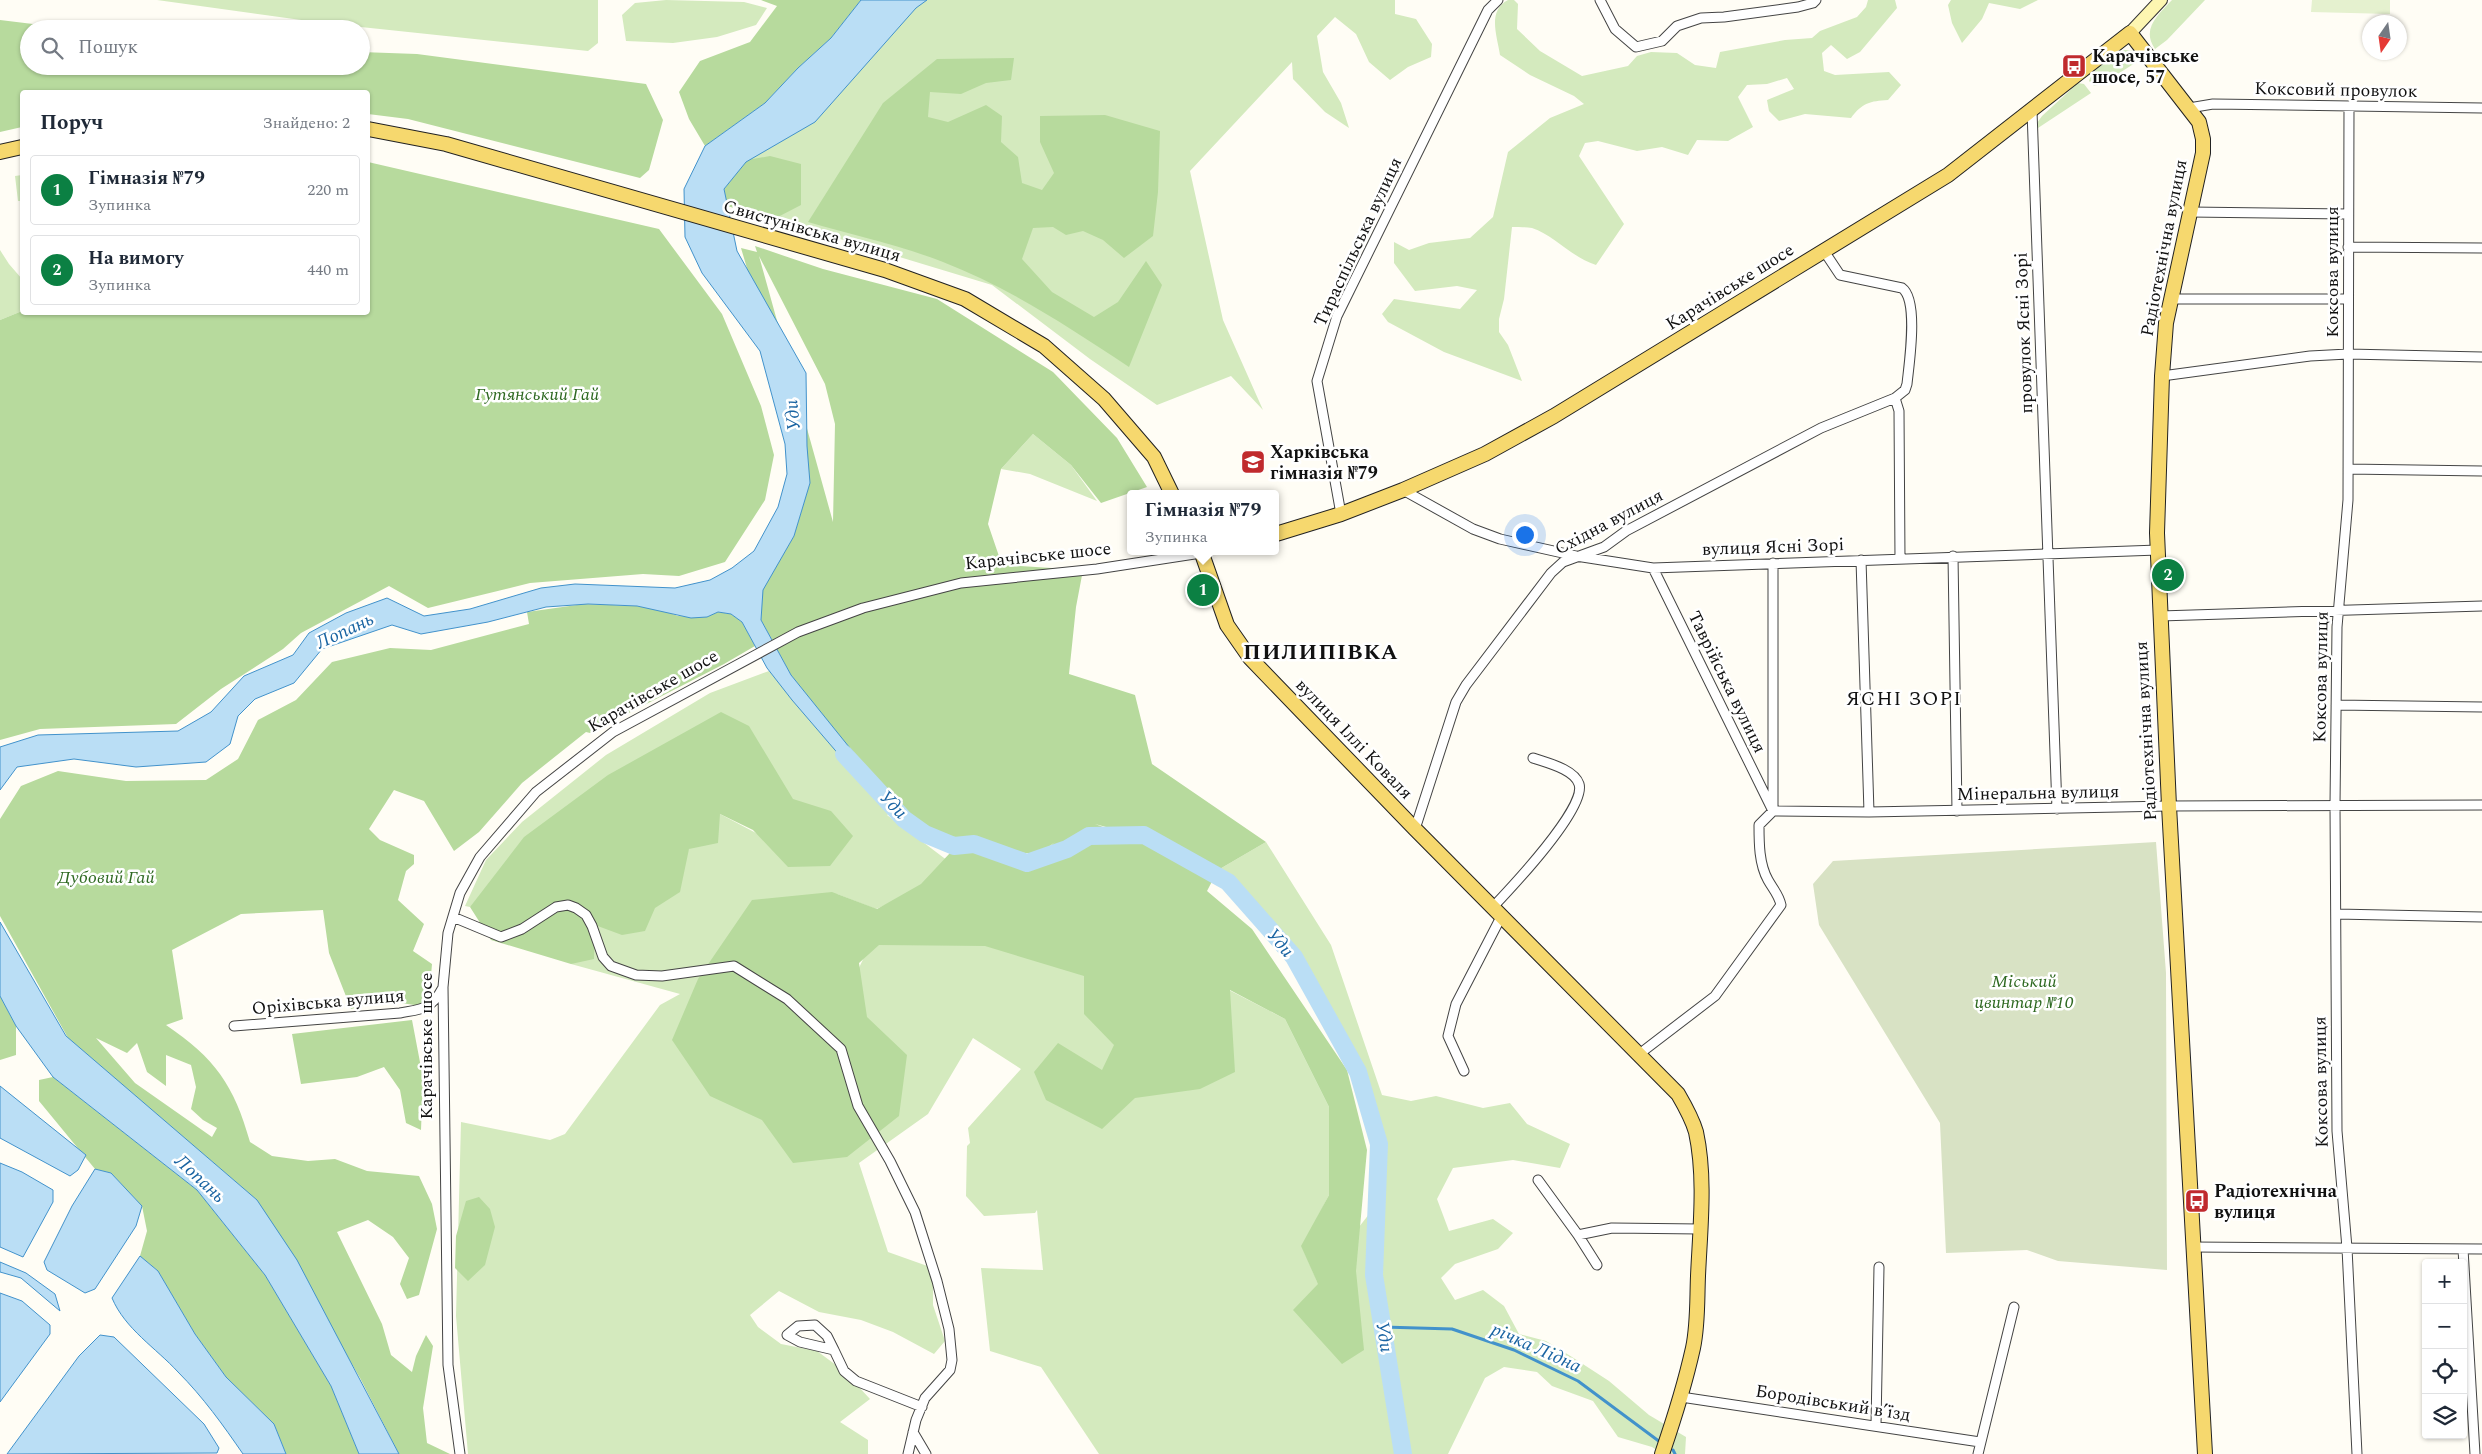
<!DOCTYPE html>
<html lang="uk">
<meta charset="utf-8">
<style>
:root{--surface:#fff;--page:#f2f2f3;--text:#1f2937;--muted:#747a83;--line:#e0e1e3;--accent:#0b8043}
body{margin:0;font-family:Spectral,serif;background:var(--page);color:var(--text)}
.controls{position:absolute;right:15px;bottom:15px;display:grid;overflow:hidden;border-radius:5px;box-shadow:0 1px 4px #0004}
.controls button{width:45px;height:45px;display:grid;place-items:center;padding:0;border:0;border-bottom:1px solid var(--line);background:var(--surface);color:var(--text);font:25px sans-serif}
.compass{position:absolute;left:2362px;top:15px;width:45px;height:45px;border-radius:50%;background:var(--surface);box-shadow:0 1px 4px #0004;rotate:193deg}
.you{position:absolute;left:1524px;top:534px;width:18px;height:18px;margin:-12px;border:4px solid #fff;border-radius:50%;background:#1a73e8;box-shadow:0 0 0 8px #1a73e833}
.badge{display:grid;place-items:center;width:32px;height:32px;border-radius:50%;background:var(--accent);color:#fff;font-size:16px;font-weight:700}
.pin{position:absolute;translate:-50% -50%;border:2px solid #fff;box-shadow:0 1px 5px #0006}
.popup{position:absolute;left:1127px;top:490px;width:152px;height:65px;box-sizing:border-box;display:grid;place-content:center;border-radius:5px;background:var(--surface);filter:drop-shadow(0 1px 4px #0005);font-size:16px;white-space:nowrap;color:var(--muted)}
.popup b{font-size:19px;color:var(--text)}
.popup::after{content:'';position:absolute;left:50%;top:100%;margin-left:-10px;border:10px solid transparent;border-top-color:var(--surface)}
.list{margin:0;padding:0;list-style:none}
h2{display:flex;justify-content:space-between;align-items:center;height:65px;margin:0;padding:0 20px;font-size:21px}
h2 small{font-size:16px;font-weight:400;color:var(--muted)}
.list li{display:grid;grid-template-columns:32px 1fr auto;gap:15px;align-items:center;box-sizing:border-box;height:70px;margin:0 10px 10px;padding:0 10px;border:1px solid var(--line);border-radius:5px}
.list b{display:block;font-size:19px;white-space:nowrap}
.list p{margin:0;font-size:16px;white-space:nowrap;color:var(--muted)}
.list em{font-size:16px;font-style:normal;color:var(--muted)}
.icon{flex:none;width:28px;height:28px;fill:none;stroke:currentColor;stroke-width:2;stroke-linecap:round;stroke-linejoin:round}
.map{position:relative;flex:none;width:2482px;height:1454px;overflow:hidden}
.search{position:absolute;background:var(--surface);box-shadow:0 1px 4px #0004;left:20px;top:20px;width:350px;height:55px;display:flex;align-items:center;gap:12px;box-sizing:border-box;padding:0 18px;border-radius:28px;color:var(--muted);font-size:19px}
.panel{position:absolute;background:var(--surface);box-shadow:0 1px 4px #0004;left:20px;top:90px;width:350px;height:225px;border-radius:5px}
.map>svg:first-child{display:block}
.green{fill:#d4eabe}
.forest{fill:#b7da9d;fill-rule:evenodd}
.cemetery{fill:#d8e2c4}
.pitch{fill:#e5f1cf}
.water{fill:#badef5;stroke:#4292cb}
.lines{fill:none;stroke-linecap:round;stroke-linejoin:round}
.stream{stroke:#4292cb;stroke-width:3}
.river{stroke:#badef5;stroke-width:18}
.minor-casing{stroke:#444;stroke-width:11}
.secondary-casing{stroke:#333;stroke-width:14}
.primary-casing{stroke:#222;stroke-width:16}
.minor{stroke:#fff;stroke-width:9}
.secondary{stroke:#fdf6b1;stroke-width:12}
.primary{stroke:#f6d86e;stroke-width:14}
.labels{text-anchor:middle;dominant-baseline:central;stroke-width:5;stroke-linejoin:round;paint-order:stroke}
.poi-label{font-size:18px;font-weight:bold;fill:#111;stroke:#fff;text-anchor:start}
.street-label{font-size:18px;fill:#111;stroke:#fff}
.park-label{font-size:18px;font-style:italic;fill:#2e6921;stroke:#fff}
.water-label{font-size:19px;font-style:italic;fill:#1a64a2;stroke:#fff}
.quarter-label{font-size:20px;letter-spacing:1px;fill:#111;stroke:#fff}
.district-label{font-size:22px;font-weight:bold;letter-spacing:1px;fill:#111;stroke:#fff}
</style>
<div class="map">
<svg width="2482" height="1454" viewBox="0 0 2482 1454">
<rect width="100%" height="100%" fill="#fffdf5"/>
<path class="green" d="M157 0H598V43L588 51 323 23Z
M666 0 744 2 767 8 756 25 717 37 673 43 626 41 622 15 635 3Z
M920 0H1395V14L1416 19 1432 44 1431 57 1408 67 1390 80 1369 62 1356 34 1335 17 1317 36 1323 72 1341 103 1349 128 1325 112 1293 79 1292 62 1190 171 1223 320 1263 410 1231 376 1157 405 1090 359 992 285 774 219 747 160Z
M1508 0H1514L1518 4 1517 29 1540 51 1582 76 1628 66 1637 56 1651 52 1677 53 1695 65 1716 68 1720 52 1785 40 1812 38 1820 31 1857 17 1866 7 1868 0H1895L1897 8 1860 52 1847 59 1831 45 1822 53 1824 71 1835 75 1889 72 1901 85 1888 100C1870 101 1862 103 1851 118L1805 114 1779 121 1769 111 1767 100 1794 89 1787 78 1767 84 1747 85 1738 97 1753 127 1728 141 1697 140 1688 155 1662 147 1637 151 1598 141 1585 143 1579 156 1624 224 1596 265C1571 257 1554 235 1532 228 1526 227 1518 227 1512 227L1504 299 1499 319V332L1508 345 1522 381 1444 352 1388 322 1382 314 1394 299 1460 309 1477 290 1457 286 1415 291 1394 263V242L1409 250 1429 243 1470 238 1493 217 1508 152 1550 118 1584 104 1574 96 1530 75 1500 55C1497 35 1487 11 1508 0Z
M1951 0H2038L2020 9 1989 3 1982 19 1962 43 1952 23 1948 5Z
M2172 0H2205L2167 40 2155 49C2141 29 2158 15 2172 0Z
M2125 50 2135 51 2143 58 2102 84 2094 86 2089 81C2094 67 2111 55 2125 50Z
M2078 83 2084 84 2091 93 2038 128 2037 123 2042 116Z
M22 175V201H18L15 176Z
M0 250 9 264 22 279V311L0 320Z
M1033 434 1071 465 1097 501 1030 474 1001 469Z
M769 671 892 812 887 815 952 864 931 886 876 909 837 894 856 974 870 945 968 938 1229 990 1285 1019 1329 1107V1195L1302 1247 1317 1281 1373 1209 1371 1279 1396 1431 1398 1454H1099L1041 1367 990 1351 981 1268 1043 1270 1037 1210 1035 1213 984 1216 966 1196 967 1146 970 1143 968 1128 1021 1069 973 1038 928 1114 859 1163 888 1252 933 1268V1305L945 1341 934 1354 893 1332 861 1320 819 1312 779 1291 750 1315 758 1327 781 1344 817 1351 844 1371 870 1399 840 1422 868 1440V1454H468L456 1316 461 1122 550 1140 565 1134 660 1005 680 994 571 964 587 923 648 911 689 849 720 814 786 849 793 811 749 766 470 907 465 906 486 860 522 822 606 755 710 693Z
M1266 842 1331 945 1382 1095 1411 1101 1436 1096 1483 1108 1510 1103 1527 1124 1570 1144 1560 1168 1513 1160 1453 1168 1437 1199 1449 1231 1493 1219 1513 1233 1498 1249 1455 1264 1441 1278 1455 1300 1483 1290 1504 1306 1519 1334 1546 1341 1572 1357 1609 1381 1649 1415 1686 1437 1685 1454H1663L1652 1447 1618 1437 1593 1401 1552 1386 1537 1372 1504 1367 1485 1378 1448 1454H1405L1400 1409 1378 1274 1386 1146 1357 1053 1307 968 1218 870Z"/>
<path class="forest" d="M761 0H861L831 38 798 68 765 103 705 146 689 119 679 92 700 61 750 42 777 6Z
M0 20 74 29H29V66H361V52L417 54 646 84 663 120 649 170 640 178 408 119 368 114V92H22V127L0 132Z
M1014 58 1011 80 986 83 961 94 930 92 928 117 948 122 986 105 1002 116 1001 142 1018 157 1022 183 1042 190 1054 173 1040 142V116L1105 115 1160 131 1158 192 1153 236 1124 258 1103 240 1083 231 1066 235 1053 227 1033 228 1022 259 1052 292 1094 317 1118 302 1146 261 1162 285 1129 367C1070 328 1010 288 943 262 899 245 853 235 808 222L883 103 937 59Z
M770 156 801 164V205L774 219 727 206 724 189 747 160Z
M368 162 659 229 722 314 761 406 774 455 765 500 725 562 679 576 643 574 530 583 428 608 389 586 301 633 283 649 221 689 176 724 40 729 0 740V320L22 311 368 312Z
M755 246 823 269 937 299 1053 372 1117 438 1147 487 1101 503 1071 465 1033 434 1001 469 988 524 1002 565 1083 570 1076 607 1069 674 1135 695 1152 764 1266 842 1218 870 1207 891 1252 929 1347 1070 1367 1150 1356 1271 1364 1350 1342 1364 1293 1310 1318 1284 1301 1246 1329 1195V1107L1285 1019 1230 990 1235 1072 1200 1089 1135 1098 1102 1129 1046 1100 1034 1072 1058 1043 1102 1070 1114 1045 1084 1014V976L985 946 879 945 859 963 867 1017 907 1055 899 1116 847 1157 793 1163 762 1120 710 1096 672 1040 698 979 752 900 832 892 877 909 921 884 964 838 950 837 922 825 888 799 791 675 761 620 762 590 794 536 810 481 741 248 757 252ZM759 256 825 384 835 424 833 522ZM1095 824 1183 848 1215 868ZM966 839H978L1011 852 1039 854 1055 842 1027 866Z
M584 604 637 606 664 611 678 616 707 617 718 612 731 614 742 622 755 646 724 664 590 733 586 732 522 783 479 832 454 851 424 801 394 790 369 829 380 840 414 855V864L406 871 398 900 424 924 413 951 432 964 430 987 421 1006 381 1000 351 1009 329 953 323 910 241 914 172 950 183 1019 166 1025C215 1058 234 1085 250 1142L272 1156 308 1161 335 1159 367 1171 419 1176 432 1204 437 1229 419 1295 407 1299 400 1284 409 1258 393 1237 368 1220 337 1232 382 1324 391 1355 412 1372 416 1356 426 1335 433 1346 423 1408 427 1443 450 1454H399L360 1378 257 1200 68 1038 0 916V819L21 786 58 771 126 781 206 780 238 759 258 720 296 700 332 662 390 648 431 650 529 624 527 612ZM96 1038 127 1053 137 1043 147 1072 166 1086V1055L191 1065 196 1087 191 1109 203 1120 217 1128 212 1137 135 1083Z
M721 712 749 726 793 799 831 811 853 836 830 866 788 867 753 830 720 814 718 843 689 849 680 892 655 908 645 931 622 935 595 925 594 959 571 964 491 940 470 907 524 837 608 775Z
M0 996 16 1026V1055L0 1060Z
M412 1020 423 1078 421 1130 406 1123 400 1090 384 1067 357 1077 301 1084 292 1034Z
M53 1077 197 1190 265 1275 331 1386 359 1454H286L274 1424 226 1377 195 1334 158 1271 140 1256 147 1231 142 1206 111 1173 95 1169 39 1101V1080Z
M479 1197 490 1209 495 1227 485 1265 468 1281 455 1268 456 1236 466 1201Z"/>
<path class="cemetery" d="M2156 842 2166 973 2167 1270 2058 1261 2027 1250 1946 1253 1940 1123 1819 925 1813 884 1833 861Z"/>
<path class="pitch" d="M2312 0H2390V14L2311 12Z"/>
<path class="water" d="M861 0H927L916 8 815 122 746 162 724 189 737 251 806 373 807 446 810 483 794 536 763 590 761 620 791 675 862 763 859 778 792 700 767 668 742 622 731 614 718 612 707 617 691 618 637 606 588 604 546 607 488 622 421 634 392 625 322 649 294 683 255 699 238 716 230 744 206 762 136 767 74 759 17 767 0 790V747L38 735 178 731 211 712 244 676 293 655 309 633 346 613 387 598 424 616 470 609 541 588 575 584 675 588 710 580 732 568 754 551 778 507 787 474 785 444 760 351 702 273 685 237 684 189 705 146 765 103 798 68 831 38Z
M0 922 66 1036 257 1200 297 1260 399 1454H359L331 1386 265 1275 197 1190 53 1077 16 1026 0 996Z
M0 1086 86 1155 78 1170 70 1176 0 1138Z
M0 1163 22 1172 53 1190V1202L23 1257 0 1247Z
M95 1169 111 1173 142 1206 136 1226 95 1289 85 1293 47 1270 44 1262 72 1206Z
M140 1256 158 1271 195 1334 226 1377 274 1424 286 1454H243C223 1425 203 1397 178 1372 156 1348 125 1329 112 1298Z
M0 1262 26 1273 55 1294 60 1311 21 1278 0 1272Z
M0 1293 22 1301 50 1325V1334L0 1402Z
M100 1335 114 1337 204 1424 219 1448 217 1453 7 1454 79 1356Z"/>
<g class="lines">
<path class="stream" d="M1383 1327 1452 1329 1514 1350 1578 1381 1660 1442
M1673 1450 1675 1454"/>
<path class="river" d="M844 754 904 819 925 834 954 846 974 844 1027 863 1067 849 1089 836 1144 835 1228 882 1294 957 1358 1072 1379 1144 1374 1275 1403 1454"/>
<defs>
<path id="minor" d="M1600 0 1615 29 1636 47 1662 41 1677 26 1701 18 1724 17 1798 7 1813 3 1816 0
M2349 106 2348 500 2337 627 2335 805 2337 1131 2347 1248 2357 1454
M2189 108 2213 104 2482 108
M2032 111 2057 809
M2190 212 2348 214
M2348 247 2482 248
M1824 251 1840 275 1902 288C1919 300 1909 364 1907 384L1905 390 1895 398 1899 411 1900 559
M2170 299H2348
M2162 376 2310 356 2348 354 2482 357
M2348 469 2482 471
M1403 490 1473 529 1500 539 1576 556 1653 568 2158 550
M1341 514 1317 381 1337 316 1488 10 1498 0
M1953 556 1957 811
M1861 560 1869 812
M1773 563V808
M1653 568 1773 811
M2160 616 2482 606
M2336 705 2482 707
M1415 829 1456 702 1466 685 1551 573 1563 562 1604 547 1626 531 1821 428 1895 398
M1492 908C1510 889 1587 808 1579 784 1574 769 1547 763 1533 758
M2336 914 2482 917
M453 917 501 937 522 929 556 907 568 905 576 908 586 915 592 926 603 957 611 966 636 975 662 976 734 966 787 999 841 1049 858 1106 890 1161 915 1212 937 1281 949 1329 952 1360 950 1370 925 1398 916 1420 908 1454
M234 1026 400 1013C421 1009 431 1010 442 989
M1638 1055 1715 996 1781 905C1779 895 1773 889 1768 880 1759 864 1759 843 1759 825L1773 811 1869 812 2169 806 2482 805
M1464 1071 1448 1036 1456 1004 1501 917
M1538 1180 1578 1235 1612 1228 1700 1229
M1578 1235 1597 1265
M2193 1247 2482 1249
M2463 1249 2475 1454
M834 1350 827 1336 815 1325 798 1326 787 1335 800 1342 834 1350 844 1371 856 1381 922 1407
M1681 1397 1980 1442
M1876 1425 1879 1267
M913 1432 926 1454
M460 1454 448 1365 443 987 448 933 460 893 480 857 536 792 613 732 798 632 863 608 961 583 1097 569 1201 553
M1978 1454 2014 1307"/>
<path id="secondary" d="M2130 33 2161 0"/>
<path id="primary" d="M368 129 446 144 885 270 965 299 1044 346 1104 399 1154 457 1172 494
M0 152 22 147
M1276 534 1341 514 1403 490 1485 454 1554 416 1948 175 2130 33 2199 122 2203 139V153L2166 323 2162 376 2157 533 2169 806 2205 1454
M1201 551 1227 625 1250 658 1415 829 1678 1094C1685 1106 1692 1118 1696 1132 1706 1178 1700 1230 1698 1276 1697 1300 1698 1325 1693 1348 1685 1384 1674 1419 1662 1454"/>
</defs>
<use href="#minor" class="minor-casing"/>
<use href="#secondary" class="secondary-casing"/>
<use href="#primary" class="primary-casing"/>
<use href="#minor" class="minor"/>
<use href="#secondary" class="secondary"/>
<use href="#primary" class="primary"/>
</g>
<defs>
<symbol id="bus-square" viewBox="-11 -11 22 22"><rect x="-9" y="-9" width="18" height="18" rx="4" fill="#c02a2d" stroke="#fff"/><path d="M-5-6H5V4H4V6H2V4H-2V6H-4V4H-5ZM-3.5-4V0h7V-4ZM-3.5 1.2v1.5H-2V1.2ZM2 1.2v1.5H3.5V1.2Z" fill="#fff"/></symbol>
<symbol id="school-square" viewBox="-11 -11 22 22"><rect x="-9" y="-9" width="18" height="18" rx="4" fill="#c02a2d" stroke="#fff"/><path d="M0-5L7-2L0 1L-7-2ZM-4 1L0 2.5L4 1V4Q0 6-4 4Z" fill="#fff"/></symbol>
</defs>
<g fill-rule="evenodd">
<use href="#bus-square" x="2060" y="52" width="28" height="28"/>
<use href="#school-square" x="1239" y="448" width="28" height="28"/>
<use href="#bus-square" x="2183" y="1187" width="28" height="28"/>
</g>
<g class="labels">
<g class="poi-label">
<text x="2092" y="56">Карачівське<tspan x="2092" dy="21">шосе, 57</tspan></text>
<text x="1270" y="452">Харківська<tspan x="1270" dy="21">гімназія №79</tspan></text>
<text x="2214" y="1191">Радіотехнічна<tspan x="2214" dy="21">вулиця</tspan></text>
</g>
<g class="street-label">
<text transform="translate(2336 90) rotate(1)">Коксовий провулок</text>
<text transform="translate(812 231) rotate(16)">Свистунівська вулиця</text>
<text transform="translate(1358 242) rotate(-65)">Тираспільська вулиця</text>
<text transform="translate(2164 248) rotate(-79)">Радіотехнічна вулиця</text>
<text transform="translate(2332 272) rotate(-90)">Коксова вулиця</text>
<text transform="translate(1730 287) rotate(-32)">Карачівське шосе</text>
<text transform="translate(2024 333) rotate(-92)">провулок Ясні Зорі</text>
<text transform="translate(1609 522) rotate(-28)">Східна вулиця</text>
<text transform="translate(1773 547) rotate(-2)">вулиця Ясні Зорі</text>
<text transform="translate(1038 556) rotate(-6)">Карачівське шосе</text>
<text transform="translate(2321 677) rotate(-89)">Коксова вулиця</text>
<text transform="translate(1727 682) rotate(64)">Таврійська вулиця</text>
<text transform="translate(653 691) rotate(-30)">Карачівське шосе</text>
<text transform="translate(2146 731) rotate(-93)">Радіотехнічна вулиця</text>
<text transform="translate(1354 739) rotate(46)">вулиця Іллі Коваля</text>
<text transform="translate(2038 793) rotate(-1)">Мінеральна вулиця</text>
<text transform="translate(328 1002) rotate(-5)">Оріхівська вулиця</text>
<text transform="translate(426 1046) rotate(-90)">Карачівське шосе</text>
<text transform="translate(2321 1082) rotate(-91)">Коксова вулиця</text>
<text transform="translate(1833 1403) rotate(9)">Бородівський в’їзд</text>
</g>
<g class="park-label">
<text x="537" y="394">Гутянський Гай</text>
<text x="106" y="877">Дубовий Гай</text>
<text x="2024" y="981">Міський<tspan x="2024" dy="21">цвинтар №10</tspan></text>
</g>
<g class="water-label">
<text transform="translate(793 415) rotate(-96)">Уди</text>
<text transform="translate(345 631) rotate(-25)">Лопань</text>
<text transform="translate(893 805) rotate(46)">Уди</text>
<text transform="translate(1280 943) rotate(50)">Уди</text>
<text transform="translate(200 1179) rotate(43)">Лопань</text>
<text transform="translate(1384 1337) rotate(81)">Уди</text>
<text transform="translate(1536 1348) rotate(24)">річка Лідна</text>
</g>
<g class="quarter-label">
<text x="1904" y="699">ЯСНІ ЗОРІ</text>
</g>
<g class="district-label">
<text x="1321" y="652">ПИЛИПІВКА</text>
</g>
</g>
</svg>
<div class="controls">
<button>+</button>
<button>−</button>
<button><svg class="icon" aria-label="locate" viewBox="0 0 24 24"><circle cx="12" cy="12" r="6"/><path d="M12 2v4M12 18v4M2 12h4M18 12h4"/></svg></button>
<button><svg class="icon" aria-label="layers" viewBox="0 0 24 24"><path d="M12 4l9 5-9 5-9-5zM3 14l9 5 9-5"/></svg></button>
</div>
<svg class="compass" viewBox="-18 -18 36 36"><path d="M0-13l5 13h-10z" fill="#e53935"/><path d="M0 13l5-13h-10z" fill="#747a83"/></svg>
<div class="you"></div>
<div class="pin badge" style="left:1203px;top:590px">1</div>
<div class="popup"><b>Гімназія №79</b>Зупинка</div>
<div class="pin badge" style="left:2168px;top:575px">2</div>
<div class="search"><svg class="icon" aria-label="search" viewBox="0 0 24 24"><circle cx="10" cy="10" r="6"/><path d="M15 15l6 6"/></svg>Пошук</div>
<section class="panel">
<h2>Поруч<small>Знайдено: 2</small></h2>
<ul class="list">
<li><span class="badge">1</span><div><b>Гімназія №79</b><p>Зупинка</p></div><em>220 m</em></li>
<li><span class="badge">2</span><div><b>На вимогу</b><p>Зупинка</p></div><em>440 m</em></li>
</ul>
</section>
</div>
